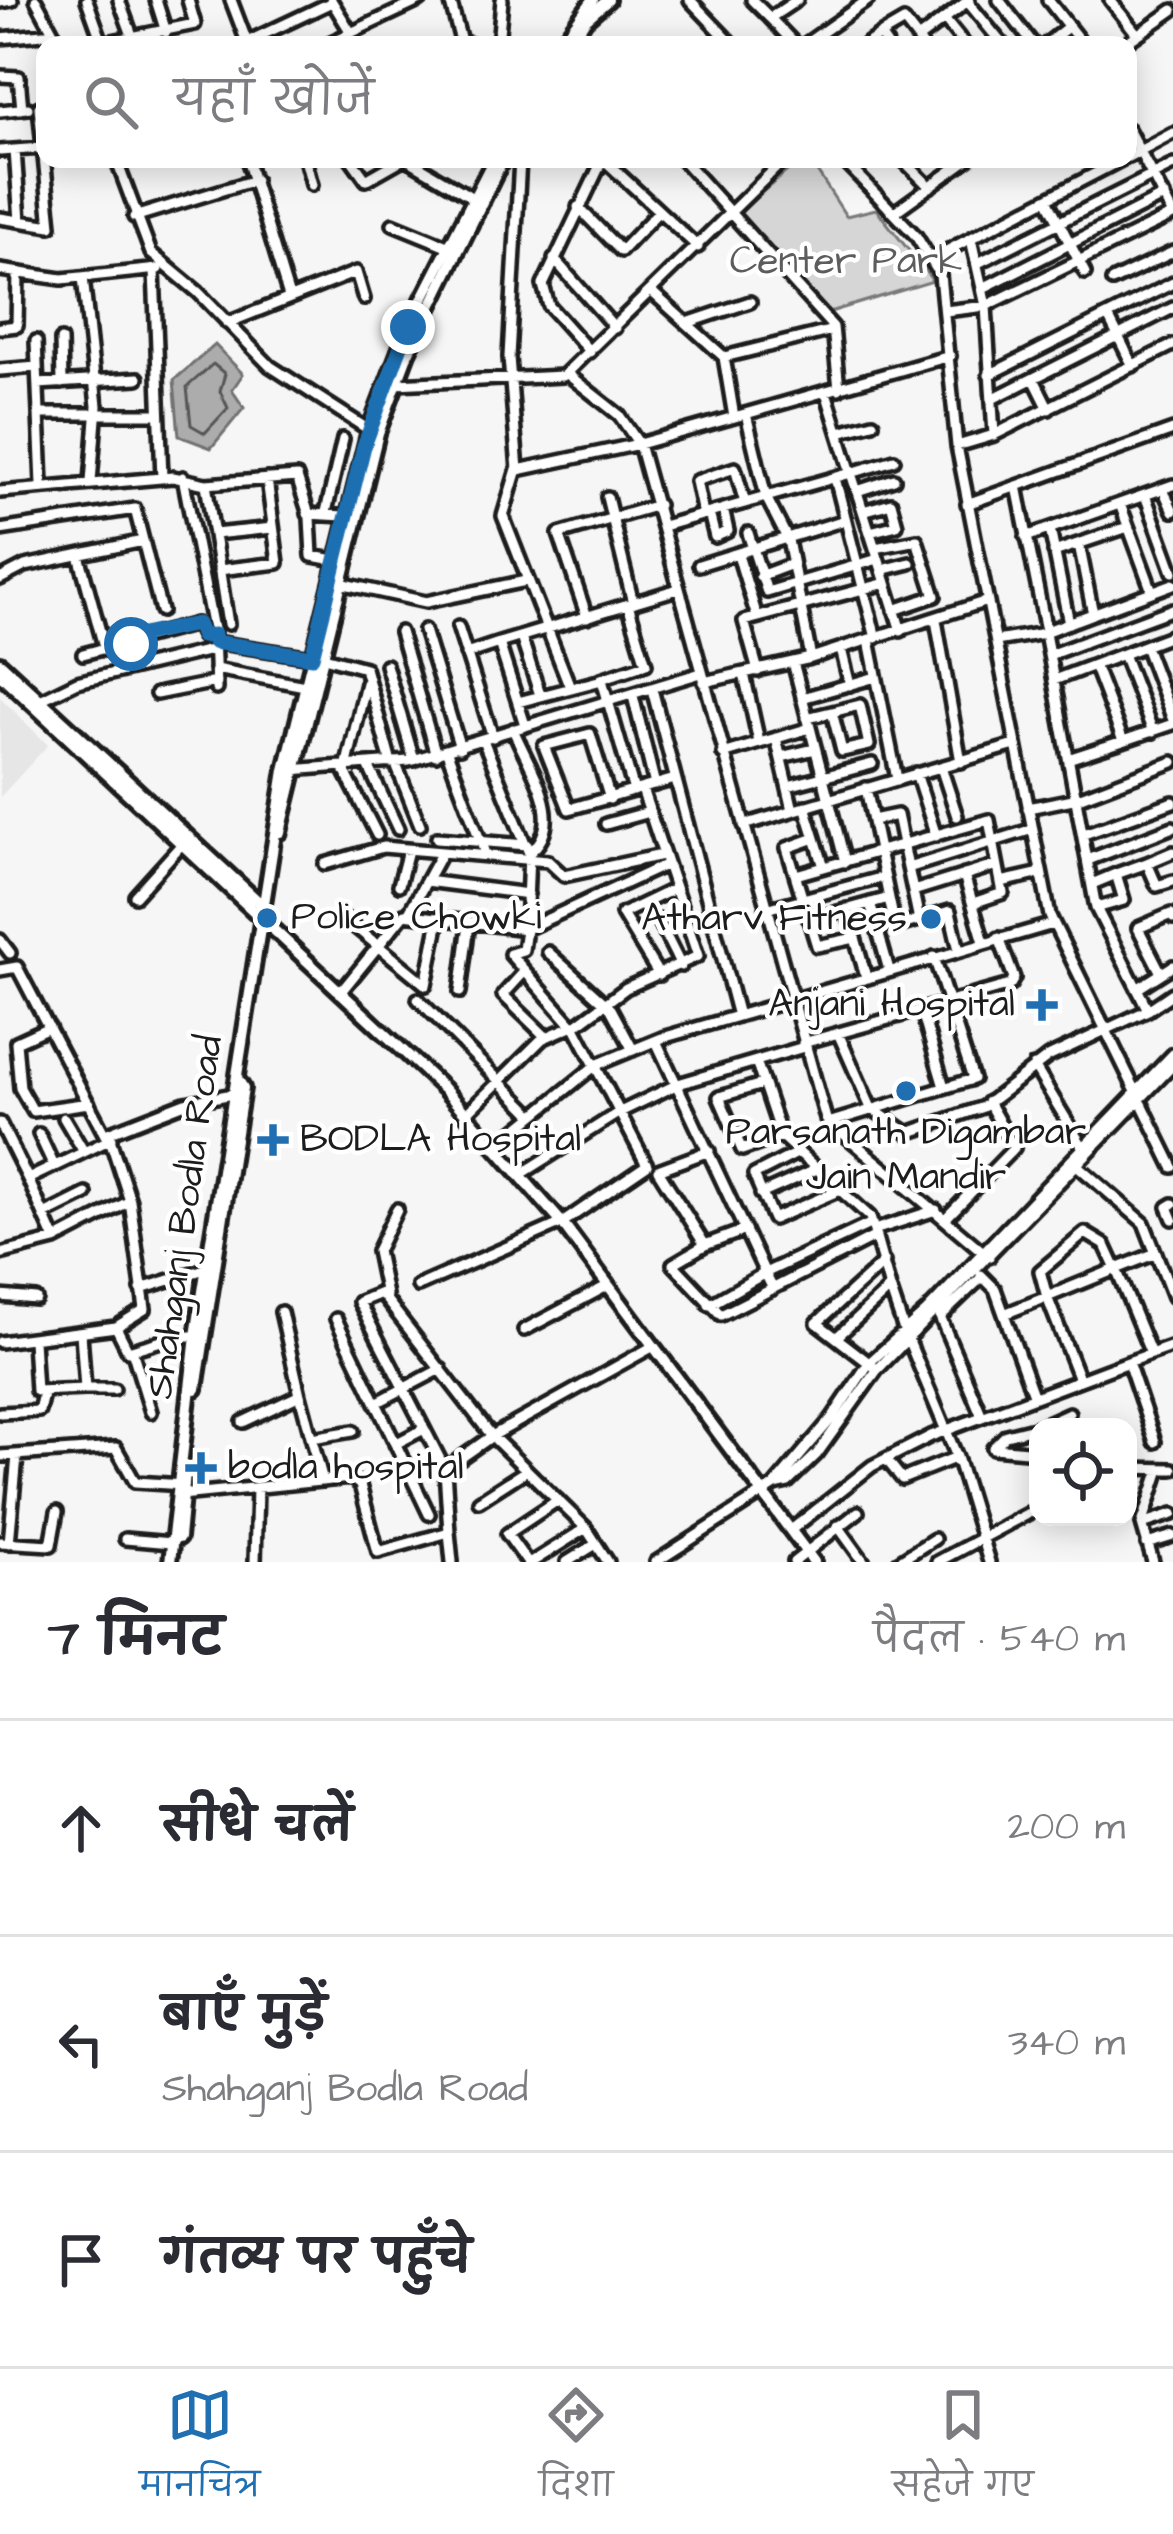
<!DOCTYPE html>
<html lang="hi">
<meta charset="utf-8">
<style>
:root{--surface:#fff;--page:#f7f7f7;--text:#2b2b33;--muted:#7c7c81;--line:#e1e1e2;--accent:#1f6fb2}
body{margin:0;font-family:"Architects Daughter","Playpen Sans Deva",sans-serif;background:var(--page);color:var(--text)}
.controls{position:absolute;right:36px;bottom:36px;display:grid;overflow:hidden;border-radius:24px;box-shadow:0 6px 30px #0003}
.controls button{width:108px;height:108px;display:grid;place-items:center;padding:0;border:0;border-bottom:3px solid var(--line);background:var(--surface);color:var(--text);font:60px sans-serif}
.stop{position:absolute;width:36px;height:36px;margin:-27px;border:9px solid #1f6fb2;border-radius:50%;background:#fff}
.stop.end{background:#1f6fb2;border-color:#fff;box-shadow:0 3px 12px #0008}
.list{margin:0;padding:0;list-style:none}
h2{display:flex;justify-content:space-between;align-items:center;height:156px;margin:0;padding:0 48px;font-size:51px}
h2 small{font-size:39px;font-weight:400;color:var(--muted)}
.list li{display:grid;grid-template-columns:78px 1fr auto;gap:36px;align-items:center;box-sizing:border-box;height:216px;padding:0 48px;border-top:3px solid var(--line)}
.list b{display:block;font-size:45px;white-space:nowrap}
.list p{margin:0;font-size:39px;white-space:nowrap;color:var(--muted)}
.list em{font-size:39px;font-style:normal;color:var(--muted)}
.icon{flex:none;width:66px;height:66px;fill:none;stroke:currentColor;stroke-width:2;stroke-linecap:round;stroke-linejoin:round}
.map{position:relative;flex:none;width:1173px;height:1562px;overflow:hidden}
.search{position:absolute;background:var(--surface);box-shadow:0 6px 30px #0003;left:36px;right:36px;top:36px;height:132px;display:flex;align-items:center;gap:30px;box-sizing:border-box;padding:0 42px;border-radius:24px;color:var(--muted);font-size:45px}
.sheet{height:804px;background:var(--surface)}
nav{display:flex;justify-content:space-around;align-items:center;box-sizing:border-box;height:168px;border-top:3px solid var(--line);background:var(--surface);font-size:33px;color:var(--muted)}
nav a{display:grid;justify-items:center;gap:6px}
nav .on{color:var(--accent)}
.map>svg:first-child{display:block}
.built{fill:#e6e6e6}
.green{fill:#d6d6d6;stroke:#797979;stroke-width:3}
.water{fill:#acacac;stroke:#727272;stroke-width:3}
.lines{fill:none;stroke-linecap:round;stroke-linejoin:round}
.shore{stroke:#565656;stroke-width:3}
.minor-casing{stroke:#1c1c1c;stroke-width:18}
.major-casing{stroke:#1c1c1c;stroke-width:20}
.minor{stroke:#fff;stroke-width:9}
.major{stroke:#fff;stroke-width:10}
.route{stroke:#1f6fb2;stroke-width:15}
.poi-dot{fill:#1f6fb2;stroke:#fff;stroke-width:4.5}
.labels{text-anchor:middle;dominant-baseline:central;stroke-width:9;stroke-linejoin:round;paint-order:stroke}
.park-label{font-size:39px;fill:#5d5d5d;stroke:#fff}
.poi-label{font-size:39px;fill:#1c1c1c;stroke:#fff;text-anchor:start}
.street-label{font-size:39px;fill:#1c1c1c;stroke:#fff}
</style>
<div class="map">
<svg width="1173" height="1562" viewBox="0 0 1173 1562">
<rect width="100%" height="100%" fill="#f6f6f6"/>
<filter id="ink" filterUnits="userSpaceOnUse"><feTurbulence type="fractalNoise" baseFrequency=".00833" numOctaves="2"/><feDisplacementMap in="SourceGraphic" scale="24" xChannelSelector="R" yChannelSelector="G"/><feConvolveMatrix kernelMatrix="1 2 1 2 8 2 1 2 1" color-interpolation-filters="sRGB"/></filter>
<g filter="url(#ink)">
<path class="built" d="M0 697 48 745 0 797Z"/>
<path class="green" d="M801 159H809L846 216 876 209 933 281 830 312 737 214Z"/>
<path class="water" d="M215 345 243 374 232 390 244 408 211 448 179 436 174 380Z"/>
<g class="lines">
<path class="shore" d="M213 364 225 374 220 391 228 408 205 433 191 425 187 387Z"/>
<defs>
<path id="minor" d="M36 0 60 45
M87 0 103 45
M119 0 133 38
M156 0 166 32
M231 0 248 45
M331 0 350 31
M450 0 461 41 474 45
M690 0 733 45
M752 0 770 18 797 0
M999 0 1034 45
M1048 0 1083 45
M1110 0 1137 34
M967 1 1003 45
M0 2 12 0
M770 18 796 45
M944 19 965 45
M880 35 904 21 918 39
M0 38 54 33
M247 42 332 2
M102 43 195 24 188 0
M325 45 421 0
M498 45 502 0
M804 45 868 0
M865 45 880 35 887 45
M922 45 918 39 969 0
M1045 45 1069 26
M1123 45 1173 10
M0 76 19 77 22 109
M0 111 28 108
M15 150 20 221
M0 151 42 148
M1128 157 1173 133
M116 159 151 253 198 292 270 366 369 430
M247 159 289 297
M305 159 312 185
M351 159 366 180 403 159
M407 159 473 198
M520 159 509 357 518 470 639 444 950 356
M603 159 698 247
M682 159 833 327 839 389
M842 159 916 236 940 275 957 446 1050 916 1173 1167
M902 159 930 187
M1047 199 1085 273
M578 207 621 251 659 211
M893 213 968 159
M134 217 255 180
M0 218 51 226 39 107
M393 224 447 246
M971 239 986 306 994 435
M933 258 1123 159
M554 259 615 328
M978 263 1173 165
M0 270 62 279 158 269
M154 270 162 478
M83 277 97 406 91 482
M1112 281 1173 252
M983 288 1164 196
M652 292 724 357 734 417
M945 311 986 306 1173 215 1128 129
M1108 316 1133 366
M227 323 356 272 364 299
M687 323 750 302
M0 328 17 326 18 273
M61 340 62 383
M36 341 42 485
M590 352 549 306 543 285 603 159
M724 357 833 330
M0 370 37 367
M566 373 619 415 639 444 826 1119 989 1257
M989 375 1173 283
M1034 379 1049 409
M38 384 138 378
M395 384 563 376 785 159
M992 399 1173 308
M39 414H157
M839 432 873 423
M957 446 994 435 1173 345
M517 469 503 516 570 687
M183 477 214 634 216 689
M835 478 876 638
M1017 486 1046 631
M1163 489 1173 511
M857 491 894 479
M0 492 173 477 206 484
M1145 495 1173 572
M607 497 633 603
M967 504 1173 430
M1120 504 1152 591
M863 511 891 503 897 525 870 532
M326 512 343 439
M709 513 715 537 728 531 723 509
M308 514 344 516
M703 514 696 481 735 468 745 503
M663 526 766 497 746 414
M1050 529 1069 623
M0 530 135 509 161 611
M748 533 767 592 878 559
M214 534 273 528
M1026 537 1173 485
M1079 544 1093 614
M875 548 917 540 935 596 894 610
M1054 552 1128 527
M79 555 105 650
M738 555 757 617
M699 565 845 520
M219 570 278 563 267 479
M882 570 910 563
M760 576 792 564
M0 579 25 566 143 541
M340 583 426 602 526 581
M886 583 901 631
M587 617 559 534 658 505
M936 620 961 762
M228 624 206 484 297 477 310 518 312 556 335 560
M458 627 493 737
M424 630 460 748
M400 632 436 755
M1044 632 1173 584
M521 637 540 695
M869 640 897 779
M214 642 312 657
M499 643 678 589
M1145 646 1173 720
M841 649 850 685
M83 654 196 624 202 636 214 635
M466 654 499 643 525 725
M1123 654 1153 732
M1049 655 1173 609
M324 657 365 668 391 763
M811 658 987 601
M793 662 845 862
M386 665 414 760
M1094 665 1173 635
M215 669 305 686
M758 671 744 621 886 583 851 473 894 460
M744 674 759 742
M601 679 646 664 628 604
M1054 680 1094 665 1123 741 1071 758
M704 682 811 658 788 540 766 497 851 473 826 392
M366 683 345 772 377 835
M652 689 738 1016
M156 694 216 682
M633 696 655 785
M802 698 876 677
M36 702 77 682 215 649
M518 702 602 680 634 791
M807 718 832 712 842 751 869 745 860 705 832 712
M513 729C529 768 569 822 529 853
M776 738 793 810
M1123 741 1173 724
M447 752 486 856
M723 754 810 728
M781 757 815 749
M395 762 420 825
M368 765 398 829
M941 767 957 816
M290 770 409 761 701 673
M916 773 936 836
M788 786 872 764
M866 788 895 927 950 911 959 950
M610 799 590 734 544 746 569 809 675 779
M805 806 824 867
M1028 808 1078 798 1173 762
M873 820 897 815 919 920
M606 824 649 812
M744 825 1015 745
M1084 834 1173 802
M437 838 527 845
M815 838 787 848 817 946 855 938
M1173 852 1147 863 1157 886 1173 881
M1088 860 1173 827
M325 864 383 847 548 861 564 876 662 855
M908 868 1033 829
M1116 874 1147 863
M796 875 989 820 1003 893 973 903
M964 875 984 942
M426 881 528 894
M1001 882 1041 873
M1092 884 1116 874 1124 900 1096 908
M399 885 408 850
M913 891 997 865
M135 896 181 845
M870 903 889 970
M766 909 884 877
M847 909 866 977
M408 914 442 852
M343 917 426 985 439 920
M658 920 681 966
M809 920 889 898
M0 940 10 953
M548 952 611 1009 633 1050
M0 970 17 967 106 1137
M523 973 503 995 546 1037
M1161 973 1138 928 1171 914 1173 918
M659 975 622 914 674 889
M1137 989 1173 966
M460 992 469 924
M340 993 404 914 526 929 529 853 483 740
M418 999 532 1114
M921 1009 944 1087
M1148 1010 1173 993
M572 1025 510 954 523 950 526 929 665 865
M575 1026 626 988 698 956 642 789
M49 1027 16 1042 20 1088 33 1111 89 1103
M838 1033 871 1108 908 1133 983 1107 1048 1057 1148 1010 1096 908 1045 633 996 641
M656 1041 765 1273 709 1305
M803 1043 1010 985 1014 978 999 938
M756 1061 781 1136 742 1150 719 1097 762 1084
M1034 1066 1084 1149
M64 1118 84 1152
M0 1123 28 1179 111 1139
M828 1123 973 1079 934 957
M39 1134 54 1166
M781 1136 840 1190 773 1219 754 1175 799 1152
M495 1147 596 1065 662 1038 1053 924
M709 1151 658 1170 705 1245 745 1230
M1078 1166 1144 1223 1173 1297
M520 1175 618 1113 678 1084 804 1047
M28 1179 55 1240
M761 1194 817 1169
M1173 1204 1168 1207 1173 1219
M44 1215 86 1194
M945 1219 1014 1148 988 1102
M874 1230 936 1210
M1085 1233 1105 1245 1116 1269 1047 1297 1040 1271Z
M705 1245 673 1264 721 1315 876 1236
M0 1254 55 1240 130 1201
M981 1275 995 1289 1033 1395
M418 1286 562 1223 647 1165 574 1025 542 1039 466 1114
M890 1288 904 1330
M141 1289 208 1268
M773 1289 765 1273 872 1223
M386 1295 377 1251 397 1209
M0 1296 36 1299
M281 1312 300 1395
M1004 1314 1047 1297 1079 1379
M336 1319 429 1514
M524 1330 607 1286
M196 1336H178L128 1351 116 1327 145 1309 130 1201 108 1133 185 1103 233 1094
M837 1337 890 1288 870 1217 840 1190
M908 1339 957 1457 989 1562
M33 1340 36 1391 85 1389 81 1333
M0 1342 116 1327
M132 1350 151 1412
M1151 1354 1116 1269 1156 1253
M873 1366 817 1323 884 1262
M85 1389H114
M376 1403 441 1369
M0 1413 39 1411 43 1394
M981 1414 940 1317 982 1277
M243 1422 300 1395 323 1481
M1038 1427 1069 1413
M312 1438 353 1431
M1155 1442 1128 1362 1173 1346
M395 1444 424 1429
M993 1448 1006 1435 1038 1427
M993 1448 1038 1452
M0 1456 116 1448 135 1482 184 1485
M886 1459 902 1479 957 1457
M1128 1468 1173 1469
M445 1469 492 1436 586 1528 532 1562
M775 1485 788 1482 817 1454 877 1370 1173 1065
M181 1495 351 1478 360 1485 378 1552 449 1532 445 1469 359 1302 381 1293 492 1436 652 1347
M479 1501 527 1470
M1142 1524 1173 1514
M838 1526 864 1562
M586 1528 608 1562
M791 1530 872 1466 931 1436 1128 1362
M449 1532 452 1562
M125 1539 171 1543
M0 1542 51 1545 57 1512
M9 1543 17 1456
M1147 1544 1173 1536
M255 1562 257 1488
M527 1562 507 1534 558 1500
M567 1562 596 1544
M656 1562 774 1486 832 1418 869 1363 926 1312 1173 1054
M794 1562 858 1512
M898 1562 934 1539
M937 1562 1038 1508
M1153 1562 1142 1524 1160 1469"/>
<path id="major" d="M560 45 593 0
M569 45 585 20 608 0
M0 663 262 905
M0 674 444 1089 562 1223 814 1562
M280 832 378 433 408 353 503 159
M196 1389 243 1088 238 1080
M179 1538 185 1473
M170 1562 196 1336 285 770 369 430 408 327 494 159"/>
</defs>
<use href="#minor" class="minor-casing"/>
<use href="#major" class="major-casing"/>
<use href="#minor" class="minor"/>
<use href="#major" class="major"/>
</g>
</g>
<g class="lines" filter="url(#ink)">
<path class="route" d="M131 644 143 635 197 624 202 636 214 635V642L312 657 364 446 408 327"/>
</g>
<g class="poi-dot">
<circle cx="267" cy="918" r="12"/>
<circle cx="931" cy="919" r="12"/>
<path d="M1036 987h12v12h12v12h-12v12h-12v-12h-12v-12h12z"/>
<circle cx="906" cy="1091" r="12"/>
<path d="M267 1122h12v12h12v12h-12v12h-12v-12h-12v-12h12z"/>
<path d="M195 1450h12v12h12v12h-12v12h-12v-12h-12v-12h12z"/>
</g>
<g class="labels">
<g class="park-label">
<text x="846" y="262">Center Park</text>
</g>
<g class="poi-label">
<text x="291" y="918">Police Chowki</text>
<text x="907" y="919" text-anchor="end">Atharv Fitness</text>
<text x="1015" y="1005" text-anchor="end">Anjani Hospital</text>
<text x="906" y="1133" text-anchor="middle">Parsanath Digambar<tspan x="906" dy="45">Jain Mandir</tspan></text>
<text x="300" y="1140">BODLA Hospital</text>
<text x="228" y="1468">bodla hospital</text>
</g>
<g class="street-label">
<text transform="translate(185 1217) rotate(-82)">Shahganj Bodla Road</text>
</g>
</g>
</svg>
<div class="controls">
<button><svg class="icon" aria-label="locate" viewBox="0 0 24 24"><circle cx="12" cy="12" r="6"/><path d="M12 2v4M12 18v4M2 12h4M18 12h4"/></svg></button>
</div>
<div class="stop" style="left:131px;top:644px"></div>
<div class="stop end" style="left:408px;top:327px"></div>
<div class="search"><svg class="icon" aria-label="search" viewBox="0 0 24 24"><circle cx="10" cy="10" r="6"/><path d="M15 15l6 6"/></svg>यहाँ खोजें</div>
</div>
<section class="sheet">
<h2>7 मिनट<small>पैदल · 540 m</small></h2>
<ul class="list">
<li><svg class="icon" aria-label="ahead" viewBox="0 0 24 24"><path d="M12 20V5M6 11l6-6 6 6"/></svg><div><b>सीधे चलें</b></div><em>200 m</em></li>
<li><svg class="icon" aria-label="left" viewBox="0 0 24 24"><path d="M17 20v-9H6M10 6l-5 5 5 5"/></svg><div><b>बाएँ मुड़ें</b><p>Shahganj Bodla Road</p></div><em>340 m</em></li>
<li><svg class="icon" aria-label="arrive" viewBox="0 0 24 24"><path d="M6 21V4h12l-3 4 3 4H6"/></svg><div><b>गंतव्य पर पहुँचे</b></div></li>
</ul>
</section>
<nav>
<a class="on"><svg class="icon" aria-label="map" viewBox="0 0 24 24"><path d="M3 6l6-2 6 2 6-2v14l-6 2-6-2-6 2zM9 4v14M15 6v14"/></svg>मानचित्र</a>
<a><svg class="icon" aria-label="directions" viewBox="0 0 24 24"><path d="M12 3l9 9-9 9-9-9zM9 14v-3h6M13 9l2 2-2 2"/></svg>दिशा</a>
<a><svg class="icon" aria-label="saved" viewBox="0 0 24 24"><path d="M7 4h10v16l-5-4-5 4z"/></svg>सहेजे गए</a>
</nav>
